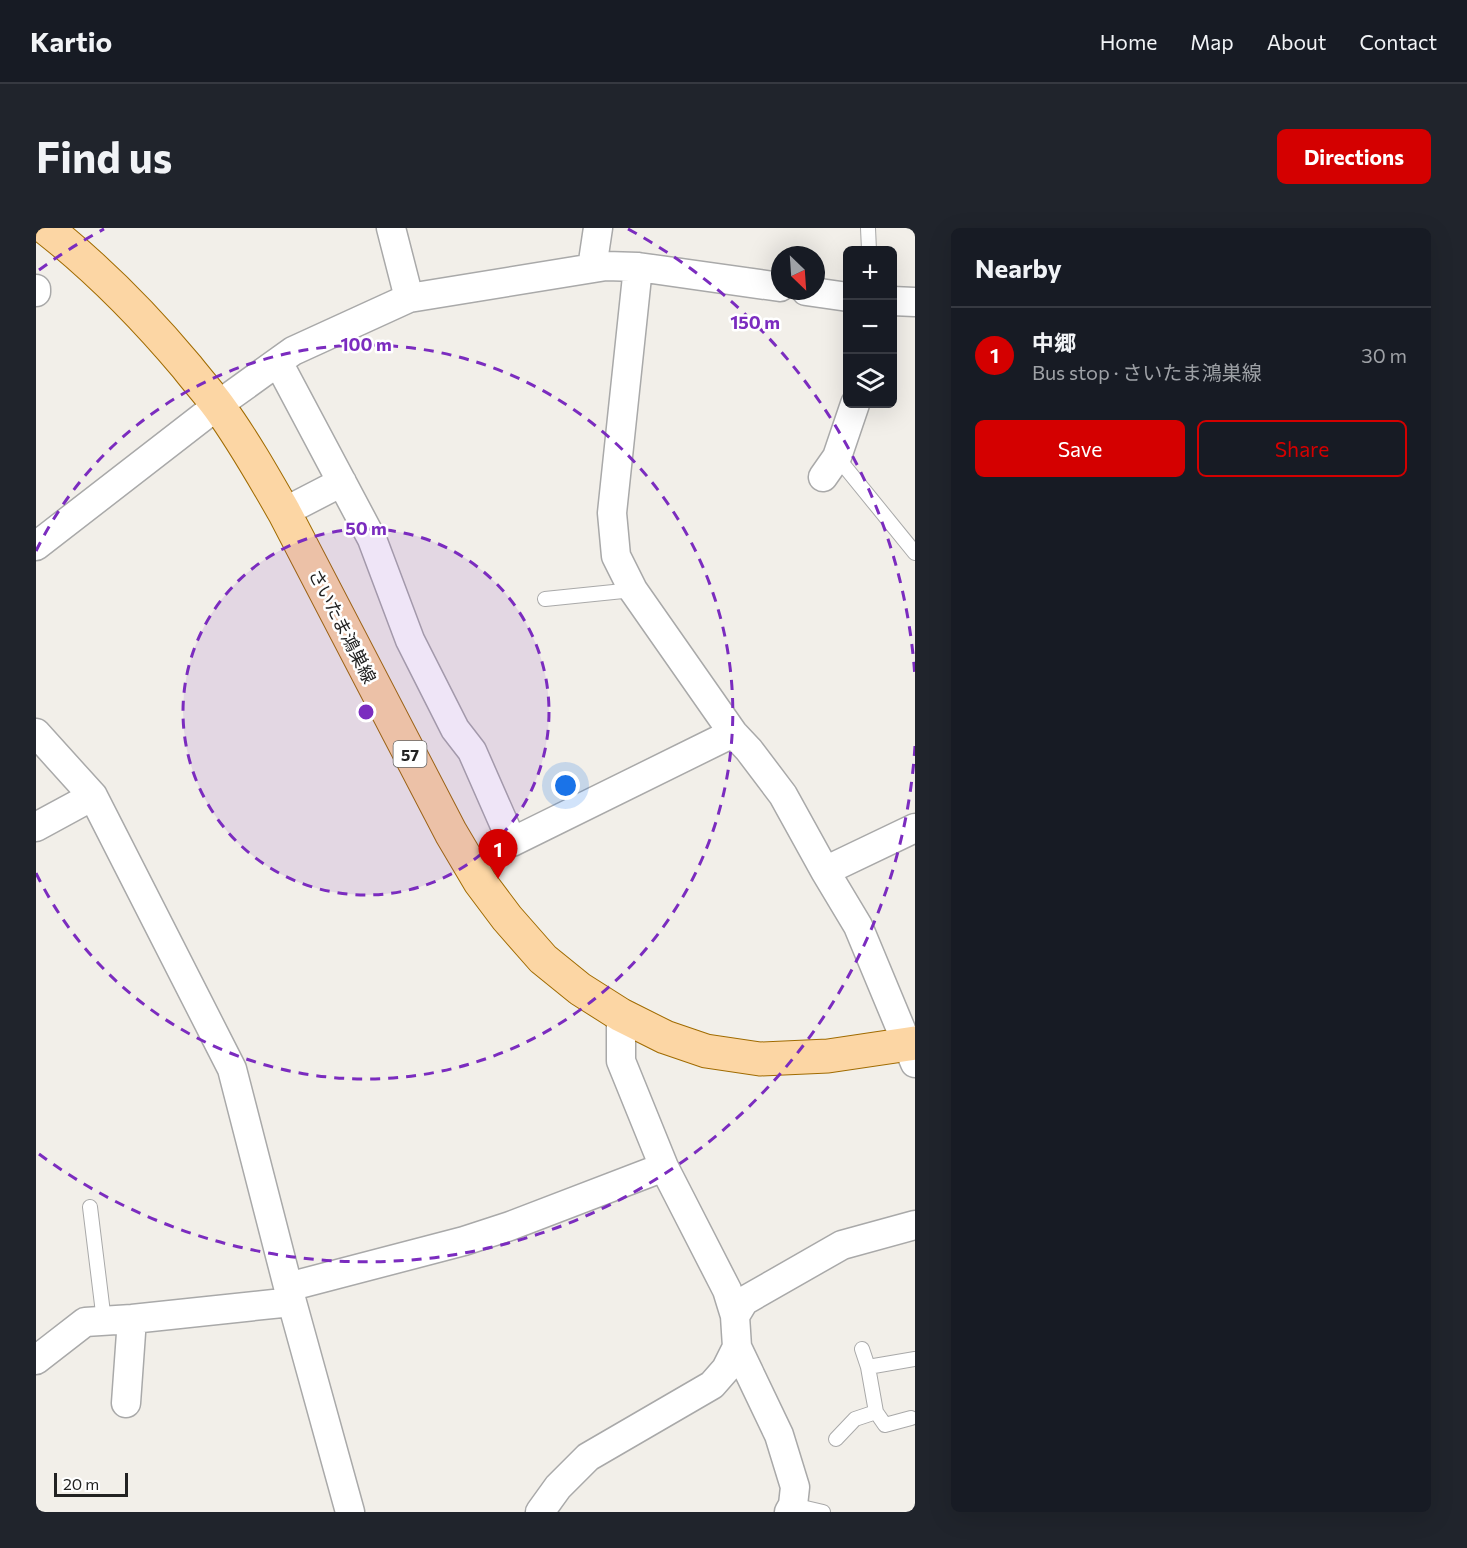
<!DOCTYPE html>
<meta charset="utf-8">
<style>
:root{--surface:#171b24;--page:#20242c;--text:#f1f3f6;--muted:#9ea1a6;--line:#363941;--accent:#d40000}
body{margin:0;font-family:Commissioner,"Noto Sans JP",sans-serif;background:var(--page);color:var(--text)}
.controls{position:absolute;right:18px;top:18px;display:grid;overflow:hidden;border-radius:9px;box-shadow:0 6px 24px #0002}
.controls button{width:54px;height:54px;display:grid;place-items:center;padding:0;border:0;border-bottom:2px solid var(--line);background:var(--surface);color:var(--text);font:30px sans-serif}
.compass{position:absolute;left:735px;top:18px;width:54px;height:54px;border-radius:50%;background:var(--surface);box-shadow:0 6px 24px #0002;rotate:155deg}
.scale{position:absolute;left:18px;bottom:15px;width:74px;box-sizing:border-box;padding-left:6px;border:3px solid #222;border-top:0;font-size:16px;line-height:21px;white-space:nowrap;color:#222;-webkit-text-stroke:4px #fff;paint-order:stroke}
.you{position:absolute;left:530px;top:558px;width:21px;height:21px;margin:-15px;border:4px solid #fff;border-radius:50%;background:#1a73e8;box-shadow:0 0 0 9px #1a73e833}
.badge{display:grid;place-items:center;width:39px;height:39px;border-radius:50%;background:var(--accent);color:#fff;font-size:20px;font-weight:700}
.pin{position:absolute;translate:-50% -50px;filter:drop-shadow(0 2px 3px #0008)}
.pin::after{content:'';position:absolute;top:32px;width:21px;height:18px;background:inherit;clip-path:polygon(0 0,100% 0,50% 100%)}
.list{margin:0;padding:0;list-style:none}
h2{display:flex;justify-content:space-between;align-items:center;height:78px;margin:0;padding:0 24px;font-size:26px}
h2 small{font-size:20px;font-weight:400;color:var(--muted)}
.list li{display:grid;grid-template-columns:39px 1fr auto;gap:18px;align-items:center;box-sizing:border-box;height:96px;padding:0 24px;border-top:2px solid var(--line)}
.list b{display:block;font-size:22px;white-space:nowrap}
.list p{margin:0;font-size:20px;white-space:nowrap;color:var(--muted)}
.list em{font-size:20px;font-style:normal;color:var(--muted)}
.actions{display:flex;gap:12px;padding:18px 24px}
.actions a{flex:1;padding:14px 0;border:2px solid var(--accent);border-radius:9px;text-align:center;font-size:21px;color:var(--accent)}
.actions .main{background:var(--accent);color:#fff}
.icon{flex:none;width:33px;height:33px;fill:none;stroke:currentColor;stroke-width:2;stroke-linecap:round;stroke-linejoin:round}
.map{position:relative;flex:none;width:879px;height:1284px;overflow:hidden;border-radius:9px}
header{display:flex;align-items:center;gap:36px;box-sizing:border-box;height:84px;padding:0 30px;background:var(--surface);border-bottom:2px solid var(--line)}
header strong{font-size:28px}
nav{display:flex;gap:33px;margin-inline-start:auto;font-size:21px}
.intro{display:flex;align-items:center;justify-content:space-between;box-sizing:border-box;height:144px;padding:0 36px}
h1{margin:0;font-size:42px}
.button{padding:15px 27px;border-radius:9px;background:var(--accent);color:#fff;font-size:21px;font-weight:700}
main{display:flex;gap:36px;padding:0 36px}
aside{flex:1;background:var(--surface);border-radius:9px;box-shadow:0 6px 24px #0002}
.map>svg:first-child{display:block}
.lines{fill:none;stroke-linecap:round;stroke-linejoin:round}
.service-casing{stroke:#a9a9a9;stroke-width:16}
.minor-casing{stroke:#a9a9a9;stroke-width:31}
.primary-casing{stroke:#a06b00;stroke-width:35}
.service{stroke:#fff;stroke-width:14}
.minor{stroke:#fff;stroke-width:28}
.primary{stroke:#fcd6a4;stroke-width:33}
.ring{fill:none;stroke:#7b2cbf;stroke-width:3;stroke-dasharray:10 8}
.labels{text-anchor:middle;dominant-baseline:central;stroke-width:5;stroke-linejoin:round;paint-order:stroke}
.shield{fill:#fff;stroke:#646464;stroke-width:1.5}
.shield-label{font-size:16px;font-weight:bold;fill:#222}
.street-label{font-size:18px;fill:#222;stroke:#fff}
.centre{fill:#7b2cbf;stroke:#fff;stroke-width:3}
.ring-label{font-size:18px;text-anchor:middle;font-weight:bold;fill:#7b2cbf;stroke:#fff;stroke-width:5;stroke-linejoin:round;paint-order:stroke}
</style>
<header>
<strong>Kartio</strong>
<nav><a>Home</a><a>Map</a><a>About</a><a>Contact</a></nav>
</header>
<div class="intro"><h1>Find us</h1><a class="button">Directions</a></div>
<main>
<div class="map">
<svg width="879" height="1284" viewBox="0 0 879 1284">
<rect width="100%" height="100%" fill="#f2efe9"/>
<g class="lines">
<defs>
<path id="service" d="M832 0 833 22
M801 229 879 325
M509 371 597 362
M54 979 68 1093
M826 1121 832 1139 840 1184 849 1197 875 1190
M832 1139 879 1131
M800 1211 819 1191 840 1184
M757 1277 787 1284"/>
<path id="minor" d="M355 0 373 70
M602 39 576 285 580 328 597 362 697 505 713 522 747 567 789 643 822 698 879 835
M556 40 562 0
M0 61V64
M770 63 812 69
M856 73 879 74
M242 134 336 311 374 412 419 501 436 523 476 614 697 505
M787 249 801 229 819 176
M248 284 306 254
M0 318 182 177 257 123 373 70 570 38 602 39 744 59
M0 505 57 568 196 841 256 1074 314 1284
M0 599 57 568
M789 643 879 600
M585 787V833L628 939 691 1062 699 1088
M252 1059 428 1013 474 998 628 939
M701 1119 743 1207 759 1259 757 1277 753 1284
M0 1132 49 1094 96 1091 256 1074
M90 1175 96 1091
M504 1284 522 1259 552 1229 676 1157 690 1141 701 1119 699 1088 708 1073 806 1017 879 997"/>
<path id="primary" d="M10 0C62 41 109 89 151 139 161 152 173 165 183 179 207 212 228 249 248 284L415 605 444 654 471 690 507 731 544 761 585 787 629 809 670 823 724 831 792 828 879 815"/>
</defs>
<use href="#service" class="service-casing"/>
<use href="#minor" class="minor-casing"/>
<use href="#primary" class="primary-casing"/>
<use href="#service" class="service"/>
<use href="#minor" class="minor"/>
<use href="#primary" class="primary"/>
</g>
<circle cx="330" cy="484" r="183" fill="#7b2cbf" fill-opacity=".12"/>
<g class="ring">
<circle cx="330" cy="484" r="183"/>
<path d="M0 323A367 367 0 1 1 0 645"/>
<path d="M879 518A550 550 0 0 1 3 926M3 42A550 550 0 0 1 68 1M592 1A550 550 0 0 1 879 450"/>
</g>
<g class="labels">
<rect class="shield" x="357.5" y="513" width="33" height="26" rx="4.5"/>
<g class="shield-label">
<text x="374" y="526">57</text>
</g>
<g class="street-label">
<text transform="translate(307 398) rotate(63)">さいたま鴻巣線</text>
</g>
</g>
<circle cx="330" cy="484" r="9" class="centre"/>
<g class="ring-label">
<text x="719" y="101">150 m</text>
<text x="330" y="123">100 m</text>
<text x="330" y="307">50 m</text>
</g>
</svg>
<div class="controls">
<button>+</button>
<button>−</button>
<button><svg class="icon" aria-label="layers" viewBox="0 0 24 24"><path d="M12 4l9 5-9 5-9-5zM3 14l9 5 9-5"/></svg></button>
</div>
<svg class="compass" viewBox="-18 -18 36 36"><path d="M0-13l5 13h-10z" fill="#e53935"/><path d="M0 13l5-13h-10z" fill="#9ea1a6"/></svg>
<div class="scale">20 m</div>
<div class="you"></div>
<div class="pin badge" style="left:462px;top:651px">1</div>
</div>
<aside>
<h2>Nearby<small></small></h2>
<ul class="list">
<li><span class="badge">1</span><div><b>中郷</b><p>Bus stop · さいたま鴻巣線</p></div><em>30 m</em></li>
</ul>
<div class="actions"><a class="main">Save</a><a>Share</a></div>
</aside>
</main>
